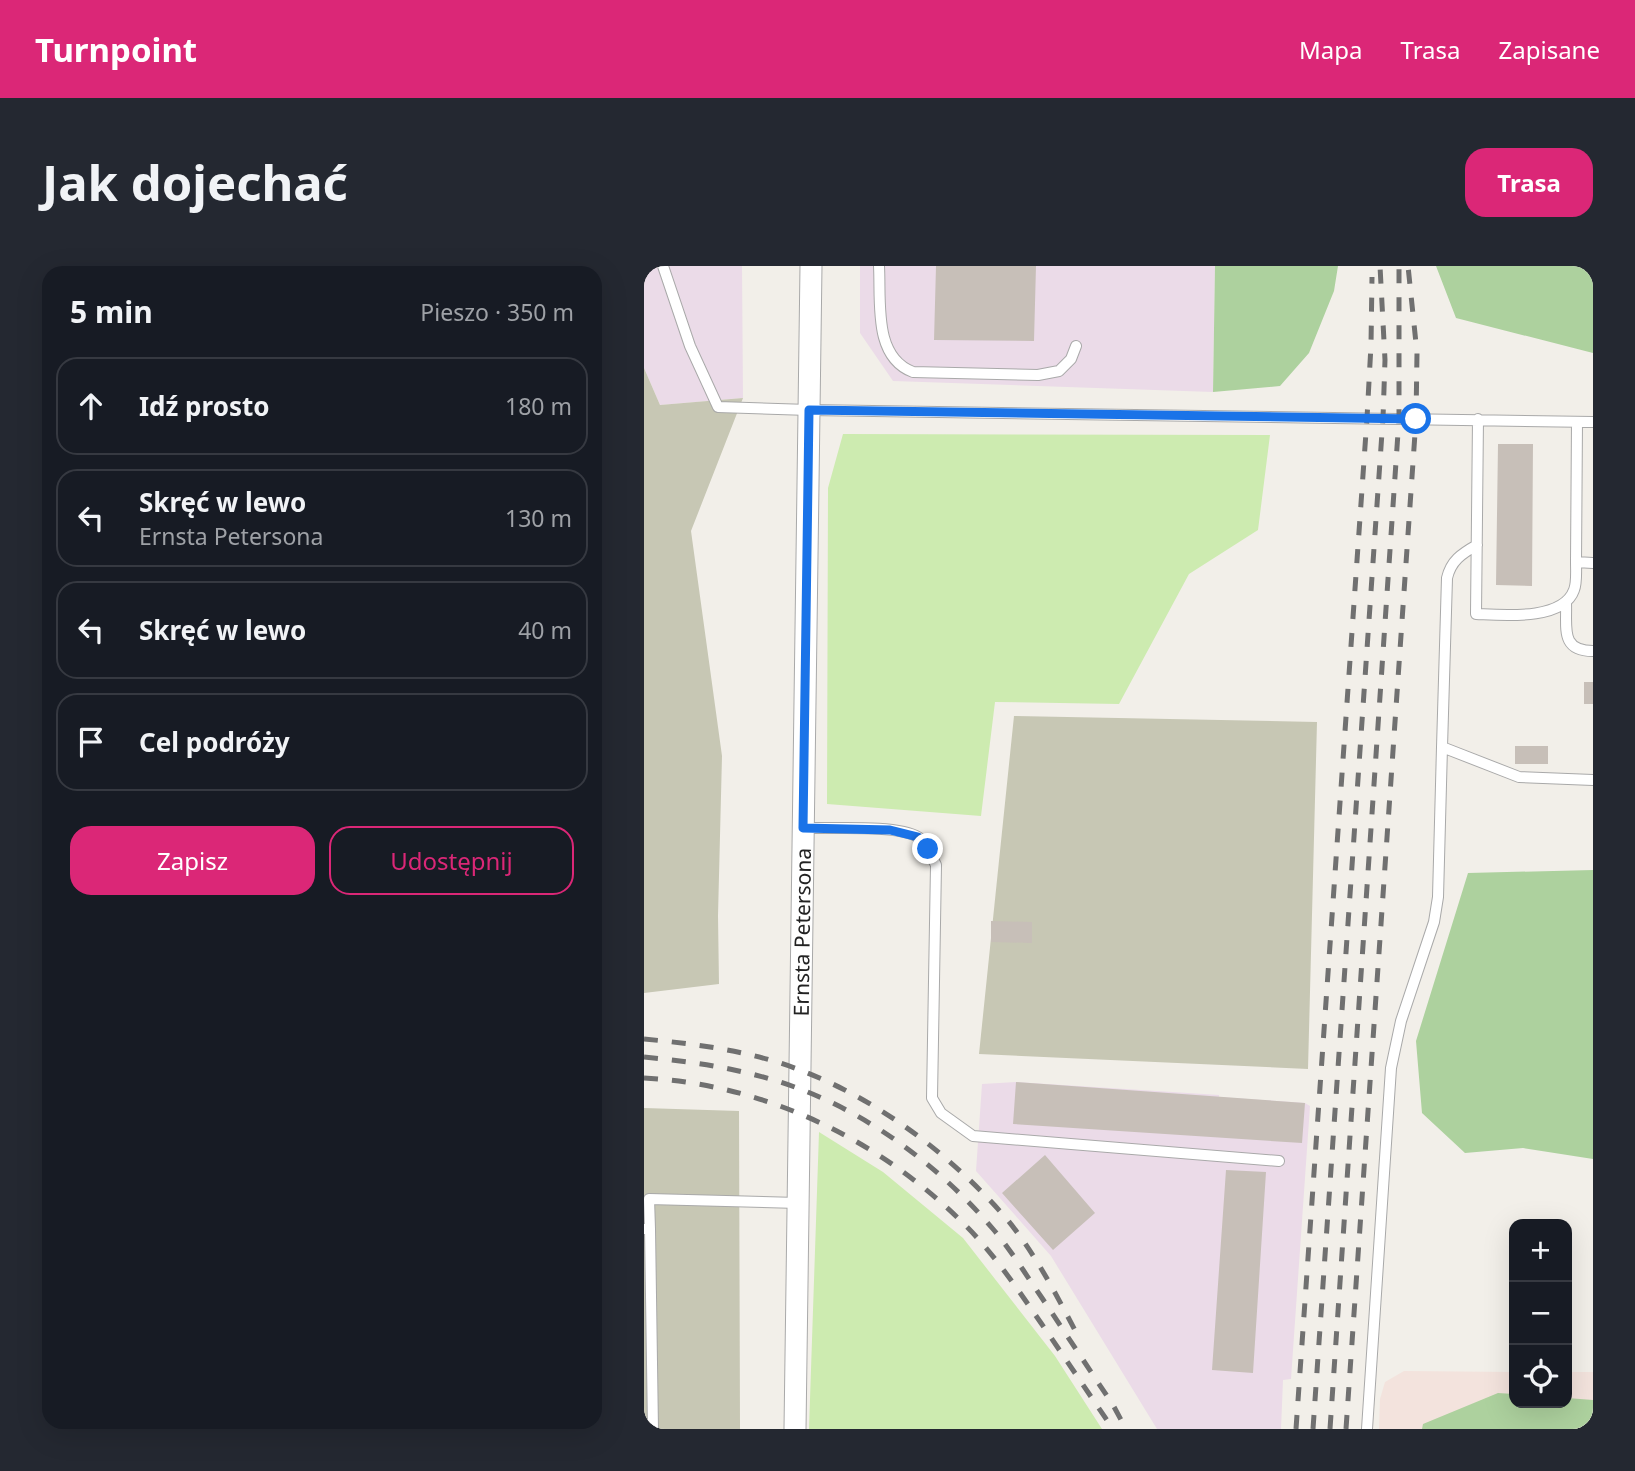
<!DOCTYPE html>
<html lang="pl">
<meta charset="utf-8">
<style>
:root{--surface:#171b24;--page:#242831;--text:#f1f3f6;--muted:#9ea1a6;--line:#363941;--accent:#db2777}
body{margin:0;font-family:"Noto Sans",sans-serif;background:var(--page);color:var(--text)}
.controls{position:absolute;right:21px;bottom:21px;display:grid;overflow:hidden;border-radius:14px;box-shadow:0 7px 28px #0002}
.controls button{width:63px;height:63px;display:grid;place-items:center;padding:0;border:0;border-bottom:2px solid var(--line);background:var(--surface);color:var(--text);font:35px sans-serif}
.stop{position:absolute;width:21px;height:21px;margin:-16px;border:5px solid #1a73e8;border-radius:50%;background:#fff}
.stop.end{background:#1a73e8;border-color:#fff;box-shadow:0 2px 7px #0008}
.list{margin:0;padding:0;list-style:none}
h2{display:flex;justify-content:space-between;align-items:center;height:91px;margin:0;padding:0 28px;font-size:30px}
h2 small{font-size:23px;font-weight:400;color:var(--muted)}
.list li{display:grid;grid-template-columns:46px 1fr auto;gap:21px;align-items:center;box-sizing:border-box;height:98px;margin:0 14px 14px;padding:0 14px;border:2px solid var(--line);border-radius:21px}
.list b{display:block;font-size:26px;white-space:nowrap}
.list p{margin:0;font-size:23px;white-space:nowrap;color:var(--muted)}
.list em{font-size:23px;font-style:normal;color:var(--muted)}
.actions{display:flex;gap:14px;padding:21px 28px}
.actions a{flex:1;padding:16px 0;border:2px solid var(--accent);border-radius:21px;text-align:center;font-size:24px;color:var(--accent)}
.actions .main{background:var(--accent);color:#fff}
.icon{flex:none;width:38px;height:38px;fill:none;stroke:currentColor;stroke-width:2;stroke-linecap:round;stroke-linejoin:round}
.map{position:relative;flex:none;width:949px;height:1163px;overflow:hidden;border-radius:21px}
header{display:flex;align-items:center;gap:42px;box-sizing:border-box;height:98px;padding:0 35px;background:var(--accent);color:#fff}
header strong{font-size:33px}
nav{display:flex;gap:38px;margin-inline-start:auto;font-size:24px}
.intro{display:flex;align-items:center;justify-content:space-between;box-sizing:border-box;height:168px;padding:0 42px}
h1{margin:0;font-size:49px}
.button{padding:18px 32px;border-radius:21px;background:var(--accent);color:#fff;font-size:24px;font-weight:700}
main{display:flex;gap:42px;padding:0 42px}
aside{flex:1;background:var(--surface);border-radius:21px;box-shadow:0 7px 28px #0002}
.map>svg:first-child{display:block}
.industrial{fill:#ebdbe8}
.military{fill:#f3e3dd}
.construction{fill:#c7c7b4}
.grass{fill:#cdebb0}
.forest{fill:#add19e}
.building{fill:#c7bfb8}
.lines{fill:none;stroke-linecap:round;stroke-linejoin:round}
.service-casing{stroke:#a9a9a9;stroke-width:12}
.minor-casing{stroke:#a9a9a9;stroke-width:23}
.service{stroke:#fff;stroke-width:10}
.minor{stroke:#fff;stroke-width:21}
.rail{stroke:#707070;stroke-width:5;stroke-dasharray:14 14;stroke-linecap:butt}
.route{stroke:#1a73e8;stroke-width:9}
.labels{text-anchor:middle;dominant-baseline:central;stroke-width:6;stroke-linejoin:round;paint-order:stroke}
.street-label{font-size:21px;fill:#222;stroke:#fff}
</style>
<header>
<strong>Turnpoint</strong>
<nav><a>Mapa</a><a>Trasa</a><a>Zapisane</a></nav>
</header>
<div class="intro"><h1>Jak dojechać</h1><a class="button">Trasa</a></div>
<main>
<aside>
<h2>5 min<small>Pieszo · 350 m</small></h2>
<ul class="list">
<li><svg class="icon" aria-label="ahead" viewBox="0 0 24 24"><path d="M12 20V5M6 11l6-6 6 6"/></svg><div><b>Idź prosto</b></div><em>180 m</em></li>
<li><svg class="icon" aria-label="left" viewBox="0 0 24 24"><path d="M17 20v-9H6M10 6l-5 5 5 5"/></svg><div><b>Skręć w lewo</b><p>Ernsta Petersona</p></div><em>130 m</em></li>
<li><svg class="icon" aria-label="left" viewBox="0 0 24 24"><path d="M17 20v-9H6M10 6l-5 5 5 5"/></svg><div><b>Skręć w lewo</b></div><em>40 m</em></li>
<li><svg class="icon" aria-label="arrive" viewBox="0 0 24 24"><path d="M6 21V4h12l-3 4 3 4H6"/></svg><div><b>Cel podróży</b></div></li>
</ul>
<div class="actions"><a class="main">Zapisz</a><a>Udostępnij</a></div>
</aside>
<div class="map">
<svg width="949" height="1163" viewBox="0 0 949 1163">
<rect width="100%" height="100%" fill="#f2efe9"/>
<path class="industrial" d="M0 0H98L99 132 16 139 0 102Z
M216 0H571L569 126 249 115 216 67Z
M372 816 575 829V831L661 837 666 840 647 1113 639 1114 637 1163H513L407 990 332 905 338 818Z"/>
<path class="military" d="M760 1105 870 1106V1137H923V1106H949V1163H735L736 1133 741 1116Z"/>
<path class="construction" d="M0 102 16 139 99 132 47 265 78 490 74 650 75 718 0 727Z
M370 450 673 456 664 803 335 788Z
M0 842 95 845 96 1163H0Z"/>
<path class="grass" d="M199 168 626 169 614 264 545 308 475 438 351 436 337 550 183 538 184 222Z
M175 866 239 906 319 972 411 1090 458 1163H165Z"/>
<path class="forest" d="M571 0H694L690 25 665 87 636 120 569 126Z
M792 0H949V87L812 52Z
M949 604V893L879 882 821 887 778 847 772 775 824 607Z
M854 1127 870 1128V1137H923V1132L949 1134V1163H778L779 1158Z"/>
<path class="building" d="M292 0H392L390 75 290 74Z
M854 178H889L888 320 852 319Z
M940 416H949V438H940Z
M871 480H904V498H871Z
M347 655 388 656V677L347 676Z
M372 816 661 837 658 877 369 858Z
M401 889 451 947 409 984 358 927Z
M582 904 622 906 609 1107 568 1104Z"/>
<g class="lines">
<defs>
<path id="service" d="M19 0 46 80 74 141 165 144 949 156
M235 0C237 36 229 91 269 106L394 109 415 105 427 93 432 80
M834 153 832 348C858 349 919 355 930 324 933 317 932 305 932 296L949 297
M833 279C817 288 807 295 803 312L798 481 875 511 949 514
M932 296 933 156
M922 337C923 362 916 385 949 385
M159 562C186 563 253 558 274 571 283 577 287 590 292 599L288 832 297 847 329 870 635 895
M0 963H6L5 933 154 937
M6 963 9 1163
M723 1163 747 802 757 755 790 656 794 631 798 481"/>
<g id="minor">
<path id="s1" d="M151 1163 167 0"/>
</g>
</defs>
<use href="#service" class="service-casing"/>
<use href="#minor" class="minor-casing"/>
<use href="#service" class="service"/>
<use href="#minor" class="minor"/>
<path class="rail" d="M0 773C52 778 107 785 156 804 235 834 307 889 362 952 391 987 413 1030 434 1070
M0 791C53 796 106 804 156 823 230 851 298 903 349 963 367 984 382 1009 398 1032 422 1068 445 1103 469 1139L482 1163
M0 812C121 818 237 874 322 960 351 989 374 1024 397 1057 421 1092 445 1128 469 1163
M652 1163 723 152 727 79 728 11
M669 1163 739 152 741 94 736 0
M686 1163 755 152V0
M702 1163 772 153 773 87 764 0"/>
</g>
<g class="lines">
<path class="route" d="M284 583 274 571 246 564 159 562 165 144 772 153"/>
</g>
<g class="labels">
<g class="street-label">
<text stroke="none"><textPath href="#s1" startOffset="497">Ernsta Petersona</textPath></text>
</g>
</g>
</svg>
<div class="controls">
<button>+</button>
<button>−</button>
<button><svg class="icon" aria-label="locate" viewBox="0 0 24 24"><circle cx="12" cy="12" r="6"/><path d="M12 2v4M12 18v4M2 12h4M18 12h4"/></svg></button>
</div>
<div class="stop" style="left:772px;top:153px"></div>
<div class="stop end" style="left:284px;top:583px"></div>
</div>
</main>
